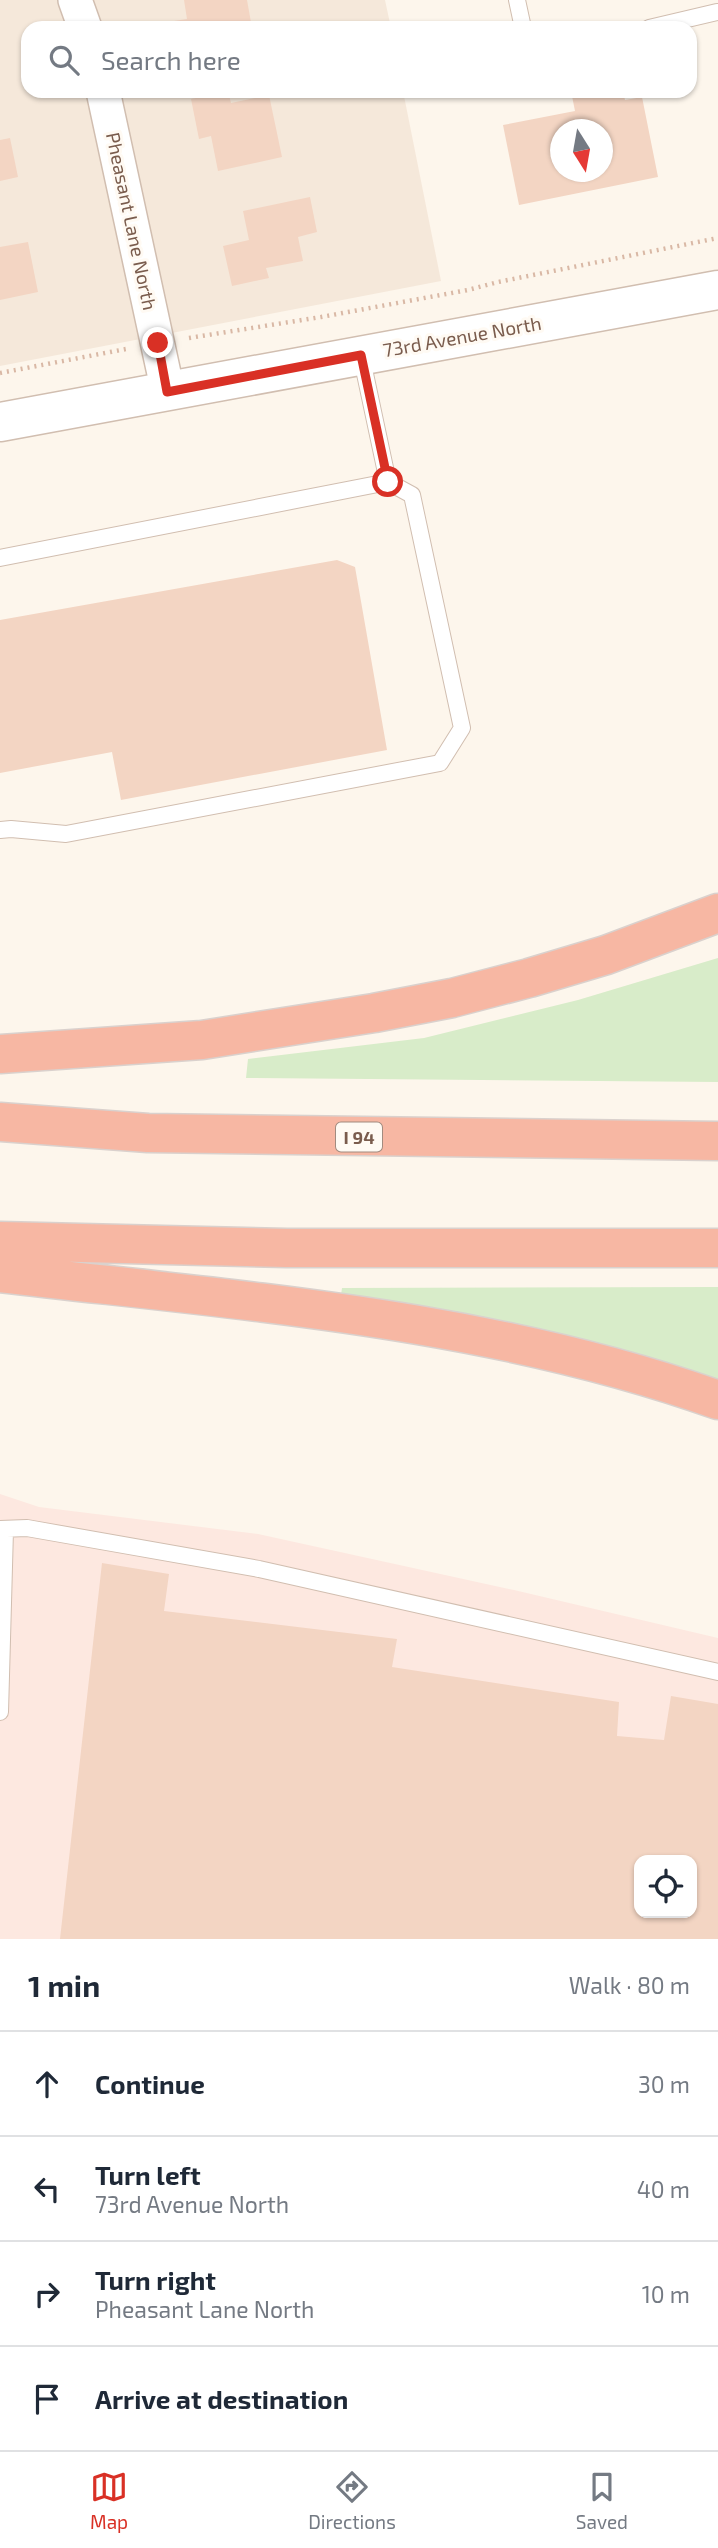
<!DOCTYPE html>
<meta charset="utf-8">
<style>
:root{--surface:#fff;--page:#f6f6f7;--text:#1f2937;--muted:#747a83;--line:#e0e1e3;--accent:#d93025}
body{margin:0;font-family:"Exo 2",sans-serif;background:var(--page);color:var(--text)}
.controls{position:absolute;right:21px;bottom:21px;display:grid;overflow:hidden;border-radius:14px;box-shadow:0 2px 5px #0004}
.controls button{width:63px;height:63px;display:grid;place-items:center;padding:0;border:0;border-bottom:2px solid var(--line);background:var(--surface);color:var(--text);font:35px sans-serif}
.compass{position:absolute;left:550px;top:119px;width:63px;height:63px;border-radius:50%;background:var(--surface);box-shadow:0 2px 5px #0004;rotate:169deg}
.stop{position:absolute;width:21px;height:21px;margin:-16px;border:5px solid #d93025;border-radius:50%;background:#fff}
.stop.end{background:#d93025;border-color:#fff;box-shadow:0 2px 7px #0008}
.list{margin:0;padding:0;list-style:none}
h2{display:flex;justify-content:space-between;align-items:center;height:91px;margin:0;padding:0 28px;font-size:30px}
h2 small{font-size:23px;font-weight:400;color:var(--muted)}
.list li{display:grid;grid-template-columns:46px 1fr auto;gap:21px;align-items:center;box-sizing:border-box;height:105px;padding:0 28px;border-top:2px solid var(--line)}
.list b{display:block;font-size:26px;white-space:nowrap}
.list p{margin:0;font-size:23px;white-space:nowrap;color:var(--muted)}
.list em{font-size:23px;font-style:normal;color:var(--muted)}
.icon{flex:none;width:38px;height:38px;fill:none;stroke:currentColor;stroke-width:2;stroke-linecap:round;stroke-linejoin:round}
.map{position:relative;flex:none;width:718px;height:1939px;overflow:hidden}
.search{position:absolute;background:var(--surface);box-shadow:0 2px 5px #0004;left:21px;right:21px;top:21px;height:77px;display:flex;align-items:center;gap:18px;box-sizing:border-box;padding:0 24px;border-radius:21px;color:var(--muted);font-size:26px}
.sheet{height:511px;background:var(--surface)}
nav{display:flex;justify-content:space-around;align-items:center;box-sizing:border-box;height:98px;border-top:2px solid var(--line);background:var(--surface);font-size:19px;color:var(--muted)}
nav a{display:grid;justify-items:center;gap:4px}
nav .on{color:var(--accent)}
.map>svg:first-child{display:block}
.residential{fill:#f5e8da}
.commercial{fill:#fde8e0;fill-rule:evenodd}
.green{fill:#d8ecc9}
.building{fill:#f3d5c3;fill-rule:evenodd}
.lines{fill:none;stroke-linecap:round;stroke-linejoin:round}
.service-casing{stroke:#d1beb0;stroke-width:18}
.minor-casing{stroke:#d1beb0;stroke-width:36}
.tertiary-casing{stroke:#d1beb0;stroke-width:41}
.motorway-casing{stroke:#dad1cd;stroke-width:41}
.path{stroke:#d9b8a5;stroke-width:4.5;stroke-dasharray:2 5;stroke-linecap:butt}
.service{stroke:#fff;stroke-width:16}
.minor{stroke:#fff;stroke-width:33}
.tertiary{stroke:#fff;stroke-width:38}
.motorway{stroke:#f7b7a3;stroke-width:38}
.route{stroke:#d93025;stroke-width:9}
.labels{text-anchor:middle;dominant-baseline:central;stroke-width:6;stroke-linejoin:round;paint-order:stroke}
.shield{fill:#fffaf3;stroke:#a28b7f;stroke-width:2}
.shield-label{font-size:18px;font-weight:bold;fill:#7a5c4d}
.street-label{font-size:19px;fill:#7a5c4d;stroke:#fffaf3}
</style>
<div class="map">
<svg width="718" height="1939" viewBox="0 0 718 1939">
<rect width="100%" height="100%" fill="#fdf6ec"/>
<path class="residential" d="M0 0H385L391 28H28V91H403L441 281 0 366Z"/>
<path class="commercial" d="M0 1494 39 1507 258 1534 514 1590 718 1638V1939H0ZM639 1860H692V1913H639Z"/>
<path class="green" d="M718 958V1082L246 1078 248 1059 424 1038 578 1000Z
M718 1287V1386L340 1302 342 1288Z"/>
<path class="building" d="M184 0H247L252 28H175L174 21 187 19Z
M228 91 231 103 269 95 282 157 218 171 211 136 199 139 191 99Z
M571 91H623L625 100 642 97 658 177 519 205 503 125 575 111ZM560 130H602V172H560Z
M10 138 18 177 0 181V140Z
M310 197 317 232 298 237 303 261 266 268 269 278 232 286 223 246 249 240 243 211Z
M28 242 38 292 0 300V247Z
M337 560 355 567 387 750 121 800 112 752 0 773V620Z
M102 1563 169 1574 164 1611 397 1639 392 1667 619 1702 617 1736 664 1740 671 1696 718 1704V1939H60ZM639 1860H692V1913H639Z"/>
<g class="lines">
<defs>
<path id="service" d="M517 0 523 28
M649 28 717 12
M0 558 388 482 361 355
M0 830 11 829 66 834 440 763 462 728 412 495 388 482
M0 1529 27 1528 259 1569 718 1672
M0 1712 5 1530"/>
<path id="minor" d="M75 0 85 28
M103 91 168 392"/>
<path id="tertiary" d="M0 422 718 290"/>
<path id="motorway" d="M0 1054 202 1040 374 1013 452 998 529 978 606 955 718 913
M0 1122 148 1133 718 1141
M0 1241 287 1248H718
M0 1273C241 1301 488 1318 718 1400"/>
</defs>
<use href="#service" class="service-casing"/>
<use href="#minor" class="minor-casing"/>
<use href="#tertiary" class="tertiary-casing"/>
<use href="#motorway" class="motorway-casing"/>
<path class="path" d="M189 338 321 317 468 290 498 282 718 238
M0 373 126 349"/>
<use href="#service" class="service"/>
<use href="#minor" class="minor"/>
<use href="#tertiary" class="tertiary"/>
<use href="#motorway" class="motorway"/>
</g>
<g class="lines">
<path class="route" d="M158 343 167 392 361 355 388 482"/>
</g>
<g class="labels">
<rect class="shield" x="336" y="1122.5" width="46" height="29" rx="5"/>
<g class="shield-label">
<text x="359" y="1137">I 94</text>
</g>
<g class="street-label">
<text transform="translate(132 221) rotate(78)">Pheasant Lane North</text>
<text transform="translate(462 336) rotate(-10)">73rd Avenue North</text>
</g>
</g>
</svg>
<div class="controls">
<button><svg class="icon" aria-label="locate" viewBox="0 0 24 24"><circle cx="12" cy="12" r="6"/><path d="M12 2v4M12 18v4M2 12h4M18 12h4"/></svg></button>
</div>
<svg class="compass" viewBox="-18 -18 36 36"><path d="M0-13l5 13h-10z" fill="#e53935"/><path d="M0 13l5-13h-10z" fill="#747a83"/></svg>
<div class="stop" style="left:388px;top:482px"></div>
<div class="stop end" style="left:158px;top:343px"></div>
<div class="search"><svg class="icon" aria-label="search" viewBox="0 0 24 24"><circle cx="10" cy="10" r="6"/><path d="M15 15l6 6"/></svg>Search here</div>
</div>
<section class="sheet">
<h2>1 min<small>Walk · 80 m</small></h2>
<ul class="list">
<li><svg class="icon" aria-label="ahead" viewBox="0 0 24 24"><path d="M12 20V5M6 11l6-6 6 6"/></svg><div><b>Continue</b></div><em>30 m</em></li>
<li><svg class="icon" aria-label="left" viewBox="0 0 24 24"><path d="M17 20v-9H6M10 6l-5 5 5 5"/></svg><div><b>Turn left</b><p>73rd Avenue North</p></div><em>40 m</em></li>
<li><svg class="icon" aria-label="right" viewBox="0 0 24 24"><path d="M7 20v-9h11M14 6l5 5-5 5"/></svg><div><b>Turn right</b><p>Pheasant Lane North</p></div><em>10 m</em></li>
<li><svg class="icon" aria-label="arrive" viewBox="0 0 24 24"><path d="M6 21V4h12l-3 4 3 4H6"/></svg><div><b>Arrive at destination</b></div></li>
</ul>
</section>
<nav>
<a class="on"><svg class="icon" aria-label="map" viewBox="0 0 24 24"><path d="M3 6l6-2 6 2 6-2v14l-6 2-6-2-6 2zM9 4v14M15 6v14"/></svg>Map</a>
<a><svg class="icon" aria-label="directions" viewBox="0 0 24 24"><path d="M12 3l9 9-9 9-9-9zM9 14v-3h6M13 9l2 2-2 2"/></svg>Directions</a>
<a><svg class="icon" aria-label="saved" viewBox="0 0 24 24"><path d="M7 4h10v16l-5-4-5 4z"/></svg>Saved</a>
</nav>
